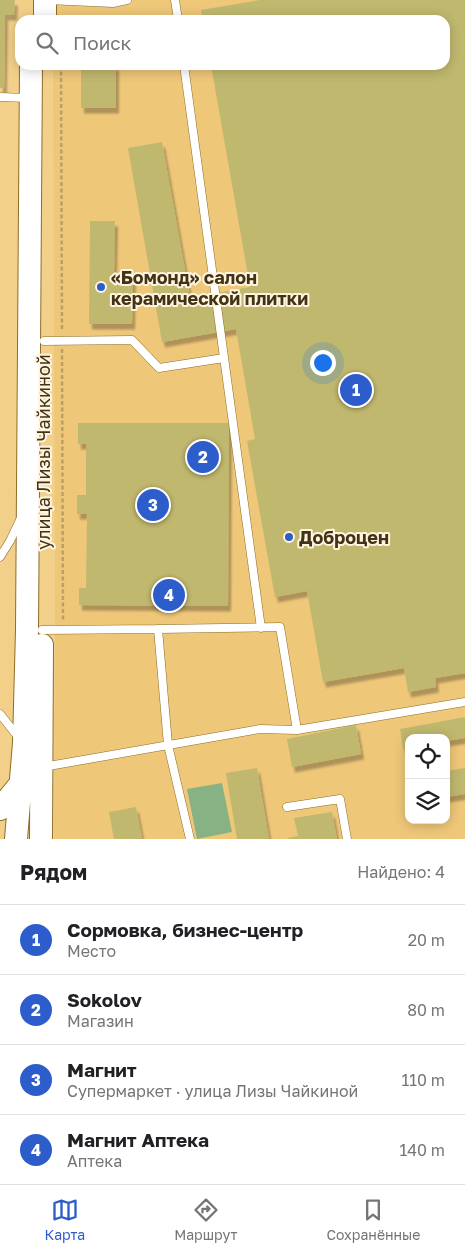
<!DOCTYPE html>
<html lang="ru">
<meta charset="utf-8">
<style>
:root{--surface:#fff;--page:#f6f6f6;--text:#202124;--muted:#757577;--line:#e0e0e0;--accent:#2c5dcb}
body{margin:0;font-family:"Golos Text",sans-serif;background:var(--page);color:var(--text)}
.controls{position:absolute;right:15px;bottom:15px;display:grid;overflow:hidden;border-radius:10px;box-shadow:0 2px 12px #0003}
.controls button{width:45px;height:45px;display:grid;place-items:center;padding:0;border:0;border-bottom:1px solid var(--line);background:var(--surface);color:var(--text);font:25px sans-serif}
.you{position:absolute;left:322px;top:362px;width:18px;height:18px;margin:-12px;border:4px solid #fff;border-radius:50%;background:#1a73e8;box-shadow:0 0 0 8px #1a73e833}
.badge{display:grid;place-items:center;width:32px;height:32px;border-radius:50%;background:var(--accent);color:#fff;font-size:16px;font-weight:700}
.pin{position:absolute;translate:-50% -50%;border:2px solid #fff;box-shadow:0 1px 5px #0006}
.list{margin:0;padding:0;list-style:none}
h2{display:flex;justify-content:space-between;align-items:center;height:65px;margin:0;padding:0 20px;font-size:21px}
h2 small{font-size:16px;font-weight:400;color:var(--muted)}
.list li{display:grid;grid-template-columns:32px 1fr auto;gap:15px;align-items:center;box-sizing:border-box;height:70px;padding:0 20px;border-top:1px solid var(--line)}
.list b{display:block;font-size:19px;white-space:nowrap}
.list p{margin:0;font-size:16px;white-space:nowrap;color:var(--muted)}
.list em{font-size:16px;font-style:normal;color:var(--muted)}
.icon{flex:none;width:28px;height:28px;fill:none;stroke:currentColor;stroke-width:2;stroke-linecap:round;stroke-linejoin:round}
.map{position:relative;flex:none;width:465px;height:839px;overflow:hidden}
.search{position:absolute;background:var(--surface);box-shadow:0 2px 12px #0003;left:15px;right:15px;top:15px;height:55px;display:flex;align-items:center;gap:12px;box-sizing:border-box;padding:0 18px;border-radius:15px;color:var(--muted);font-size:19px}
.sheet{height:345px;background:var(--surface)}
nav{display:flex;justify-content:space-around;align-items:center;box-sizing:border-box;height:70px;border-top:1px solid var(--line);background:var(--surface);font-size:14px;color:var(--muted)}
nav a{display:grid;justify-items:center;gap:2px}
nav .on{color:var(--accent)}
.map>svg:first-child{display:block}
.built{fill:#eec779;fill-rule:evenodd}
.green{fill:#87b384}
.building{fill:#c0b86e;filter:url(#shadow)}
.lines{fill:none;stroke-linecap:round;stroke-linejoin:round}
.lane-casing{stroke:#8e6d26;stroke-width:9}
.secondary-casing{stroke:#8e6d26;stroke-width:24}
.path{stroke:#bc9f66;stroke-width:2.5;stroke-dasharray:4 2.5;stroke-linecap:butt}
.lane{stroke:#fff;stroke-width:8}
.secondary{stroke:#fff;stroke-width:22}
.poi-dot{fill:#2c5dcb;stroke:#fff4e0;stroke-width:2}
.labels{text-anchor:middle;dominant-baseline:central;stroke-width:4;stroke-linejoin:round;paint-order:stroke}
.poi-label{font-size:18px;font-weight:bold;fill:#413316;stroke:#fff4e0;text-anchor:start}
.street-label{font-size:18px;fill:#413316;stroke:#fff4e0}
</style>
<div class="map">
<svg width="465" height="839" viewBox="0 0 465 839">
<defs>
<filter id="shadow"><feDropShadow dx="3" dy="5.5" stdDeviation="1" flood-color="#0004"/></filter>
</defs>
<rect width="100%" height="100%" fill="#f3d08a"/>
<path class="built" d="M53 0H465V839H54L55 588 53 65H445V20H53ZM409 738H446V820H409Z"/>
<path class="green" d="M222 783 232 832 197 839 187 789Z"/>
<path class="building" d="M0 0H15L14 15H5L4 88H0Z
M260 0H465V673L435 678 436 687 408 692 404 668 323 682 307 591 275 597 247 441 255 439 236 329 162 342 128 148 162 142 190 298 250 287 211 65H445V20H203L201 10Z
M81 15H116V20H81Z
M81 65H116V108H81Z
M90 221H115L114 273H133L132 324H89Z
M78 423H229L228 606 79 605V588H86L87 514H77V495H86V444H78Z
M465 717V738L446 741V738H409V748L403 749 400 729Z
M356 725 361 754 292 767 287 739Z
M257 768 269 839H237L226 773Z
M465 768V794L446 797V771Z
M136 807 142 839H114L109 812Z
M332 812 337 839H288V838L298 836 294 818Z"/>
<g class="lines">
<defs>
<path id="lane" d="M47 0 113 3 127 0
M175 0 178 20
M184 65 261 628
M0 97 28 98
M44 341 132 340 159 368 224 358
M0 557 10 541 20 520
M158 629 280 627 297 730
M42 630 158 629 168 745 190 839
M0 714 19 738
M43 767 260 729 297 730 465 702
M287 807 340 799 347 839"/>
<path id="secondary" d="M45 20V0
M0 809 21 783
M16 839 24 743 27 630 31 65
M41 839 42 645"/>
</defs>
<use href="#lane" class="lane-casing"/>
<use href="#secondary" class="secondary-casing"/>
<path class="path" d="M61 65 62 331
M62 349 63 621"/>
<use href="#lane" class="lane"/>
<use href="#secondary" class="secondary"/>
</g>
<g class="poi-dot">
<circle cx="101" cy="287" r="5"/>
<circle cx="289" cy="537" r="5"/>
</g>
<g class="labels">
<g class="poi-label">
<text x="111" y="277">«Бомонд» салон<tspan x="111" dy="21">керамической плитки</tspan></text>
<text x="299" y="537">Доброцен</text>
</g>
<g class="street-label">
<text transform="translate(43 452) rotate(-90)">улица Лизы Чайкиной</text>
</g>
</g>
</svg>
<div class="controls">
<button><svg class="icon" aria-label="locate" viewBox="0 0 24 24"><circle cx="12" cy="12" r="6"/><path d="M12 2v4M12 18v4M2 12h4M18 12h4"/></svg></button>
<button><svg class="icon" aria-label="layers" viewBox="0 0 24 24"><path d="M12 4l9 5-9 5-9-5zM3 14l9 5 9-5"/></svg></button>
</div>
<div class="you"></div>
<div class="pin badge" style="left:356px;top:390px">1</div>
<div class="pin badge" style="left:203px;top:457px">2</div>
<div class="pin badge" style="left:153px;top:505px">3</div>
<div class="pin badge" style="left:169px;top:595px">4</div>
<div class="search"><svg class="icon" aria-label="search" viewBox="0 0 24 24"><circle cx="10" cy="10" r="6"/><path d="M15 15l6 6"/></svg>Поиск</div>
</div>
<section class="sheet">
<h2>Рядом<small>Найдено: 4</small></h2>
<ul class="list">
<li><span class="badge">1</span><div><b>Сормовка, бизнес-центр</b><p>Место</p></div><em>20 m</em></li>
<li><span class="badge">2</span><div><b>Sokolov</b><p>Магазин</p></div><em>80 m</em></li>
<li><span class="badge">3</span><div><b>Магнит</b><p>Супермаркет · улица Лизы Чайкиной</p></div><em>110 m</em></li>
<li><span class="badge">4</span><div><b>Магнит Аптека</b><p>Аптека</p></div><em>140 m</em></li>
</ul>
</section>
<nav>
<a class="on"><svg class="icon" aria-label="map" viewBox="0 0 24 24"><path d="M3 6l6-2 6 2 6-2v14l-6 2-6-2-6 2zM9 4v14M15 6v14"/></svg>Карта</a>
<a><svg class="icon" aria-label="directions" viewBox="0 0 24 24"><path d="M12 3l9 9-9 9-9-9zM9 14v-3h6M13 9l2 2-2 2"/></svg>Маршрут</a>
<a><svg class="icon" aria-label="saved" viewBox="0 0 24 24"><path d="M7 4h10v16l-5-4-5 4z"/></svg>Сохранённые</a>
</nav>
